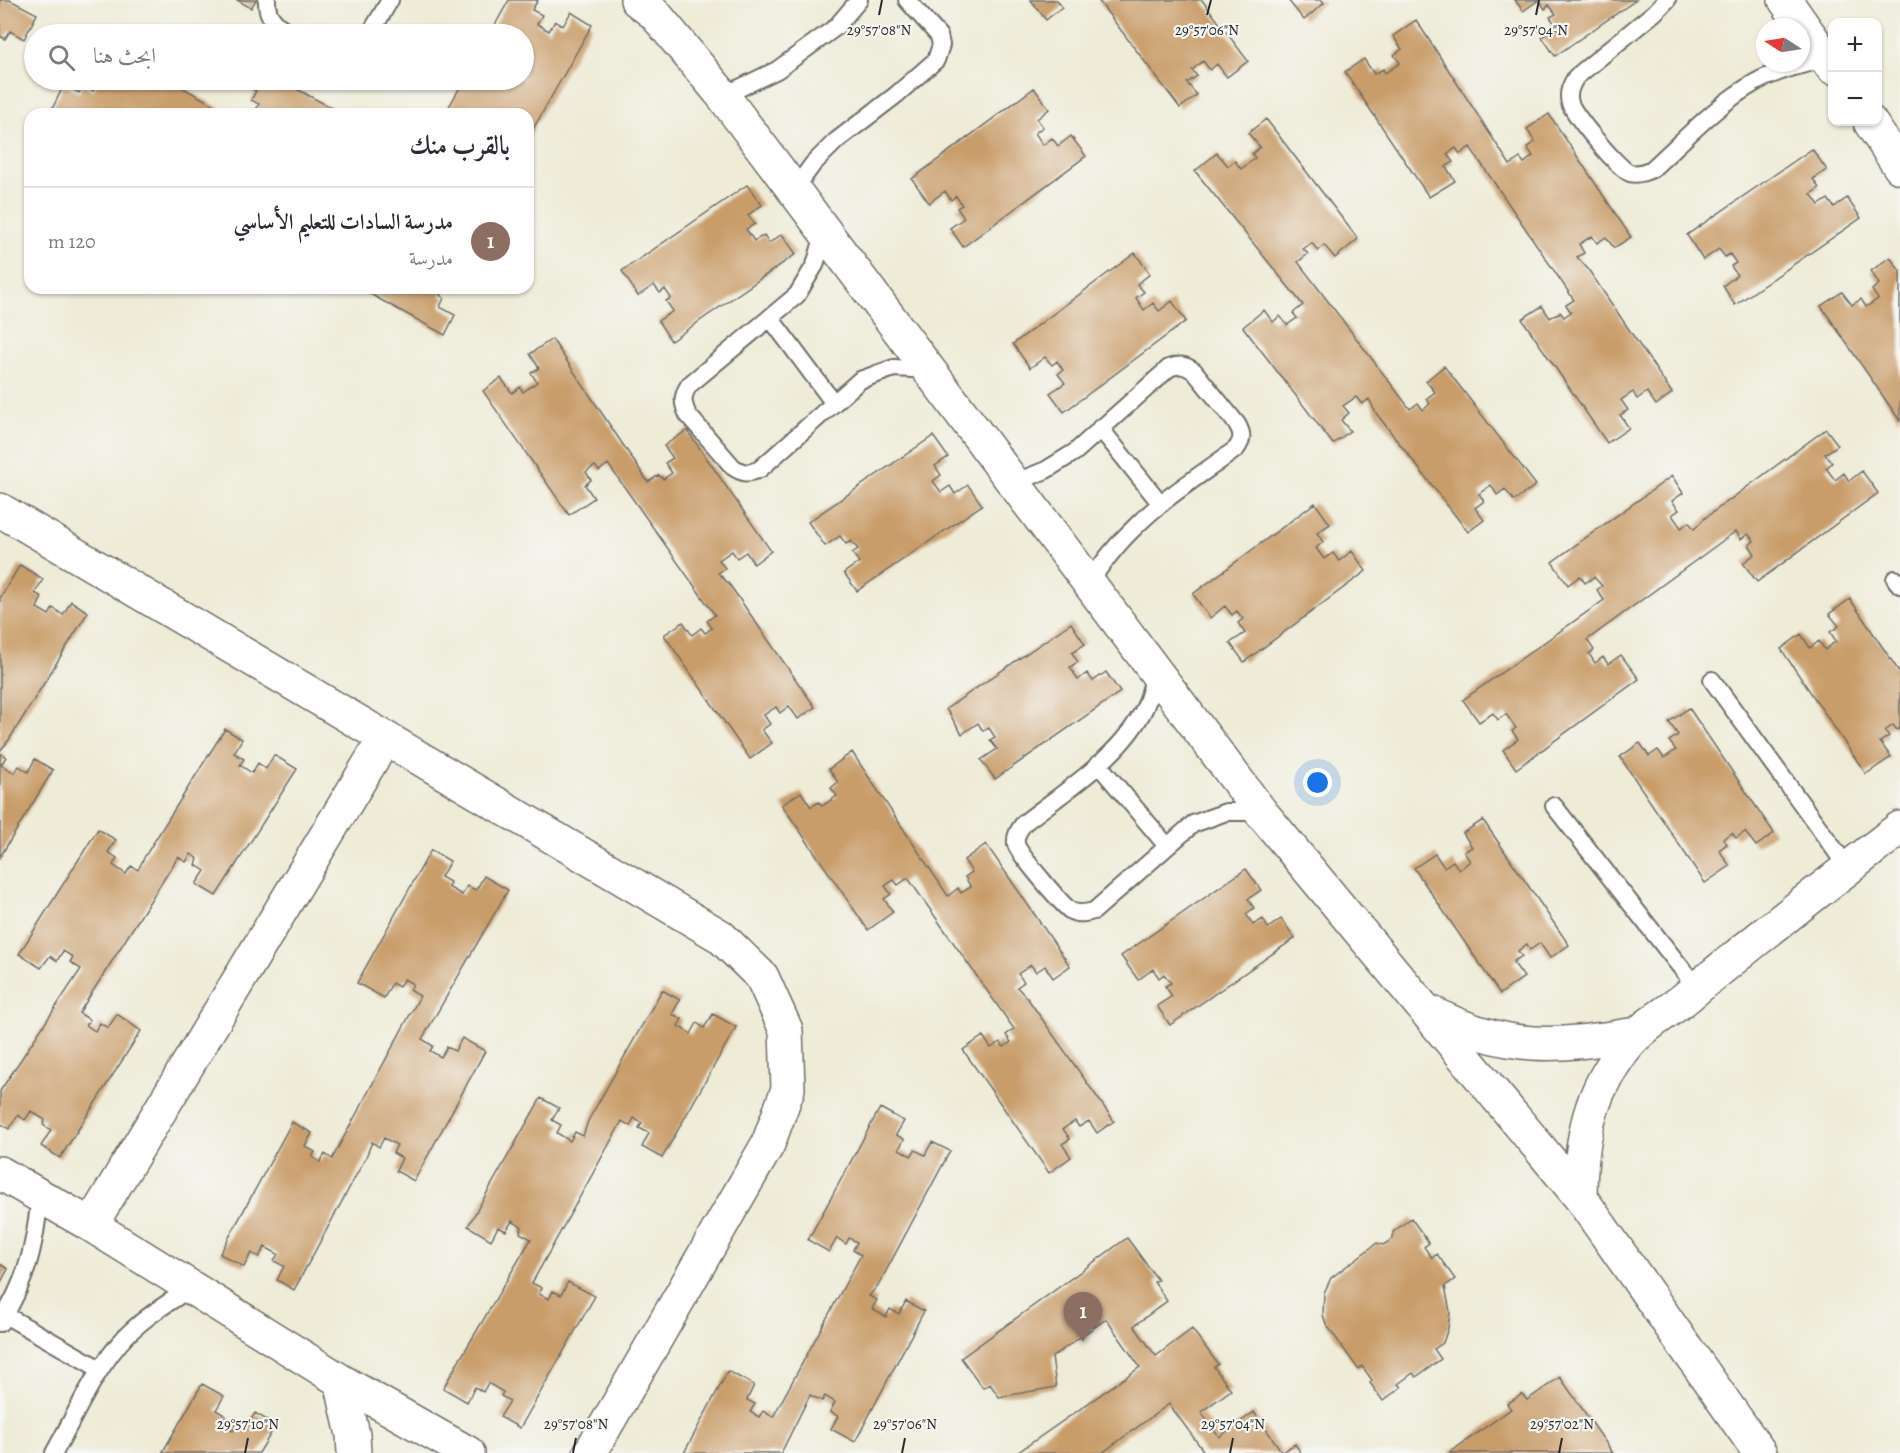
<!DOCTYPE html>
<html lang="ar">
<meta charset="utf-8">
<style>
:root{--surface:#fff;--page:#f7f7f7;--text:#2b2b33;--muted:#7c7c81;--line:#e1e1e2;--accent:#ea580c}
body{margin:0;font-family:Alegreya,Amiri,serif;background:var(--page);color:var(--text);direction:rtl}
.controls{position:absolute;right:18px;top:18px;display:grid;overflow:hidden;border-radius:12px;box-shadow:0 2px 4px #0004}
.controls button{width:54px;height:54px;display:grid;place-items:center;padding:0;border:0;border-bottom:2px solid var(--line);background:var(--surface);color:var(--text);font:30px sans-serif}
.compass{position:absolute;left:1756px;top:18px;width:54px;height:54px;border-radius:50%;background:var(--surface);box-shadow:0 2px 4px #0004;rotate:282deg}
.you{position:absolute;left:1318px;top:783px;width:21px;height:21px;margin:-15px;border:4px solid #fff;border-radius:50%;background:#1a73e8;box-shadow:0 0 0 9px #1a73e833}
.badge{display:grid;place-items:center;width:39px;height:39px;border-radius:50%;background:var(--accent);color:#fff;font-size:20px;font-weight:700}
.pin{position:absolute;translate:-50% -50px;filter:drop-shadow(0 2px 3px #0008)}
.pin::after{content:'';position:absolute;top:32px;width:21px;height:18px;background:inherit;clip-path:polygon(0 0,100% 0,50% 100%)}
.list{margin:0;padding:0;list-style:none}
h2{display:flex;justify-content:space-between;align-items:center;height:78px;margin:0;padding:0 24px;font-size:26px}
h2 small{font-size:20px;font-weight:400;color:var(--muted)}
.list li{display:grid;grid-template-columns:39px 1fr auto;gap:18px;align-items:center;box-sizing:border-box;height:108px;padding:0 24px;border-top:2px solid var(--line)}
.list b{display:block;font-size:22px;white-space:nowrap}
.list p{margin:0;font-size:20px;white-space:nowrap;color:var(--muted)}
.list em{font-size:20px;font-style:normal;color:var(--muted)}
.icon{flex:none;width:33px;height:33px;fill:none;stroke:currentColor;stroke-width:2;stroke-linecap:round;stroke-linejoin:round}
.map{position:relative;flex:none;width:1900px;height:1453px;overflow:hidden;direction:ltr}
.search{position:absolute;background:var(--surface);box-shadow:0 2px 4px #0004;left:24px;top:24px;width:510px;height:66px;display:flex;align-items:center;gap:15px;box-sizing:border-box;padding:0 21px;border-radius:33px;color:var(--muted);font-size:22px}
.panel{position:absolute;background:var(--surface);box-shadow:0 2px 4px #0004;left:24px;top:108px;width:510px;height:186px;border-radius:18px;direction:rtl}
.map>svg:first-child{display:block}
.building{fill:#c99d6a}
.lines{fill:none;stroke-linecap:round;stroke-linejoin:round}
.service-casing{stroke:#6f6e67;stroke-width:20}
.minor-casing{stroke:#6f6e67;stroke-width:36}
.service{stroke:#fff;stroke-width:16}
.minor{stroke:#fff;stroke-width:33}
.ticks{fill:none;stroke:#2b2b2b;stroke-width:2}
.ticks-label{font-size:15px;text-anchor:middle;fill:#2b2b2b;stroke:#f6f6f2;stroke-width:4.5;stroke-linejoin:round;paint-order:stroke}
</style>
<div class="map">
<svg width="1900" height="1453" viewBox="0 0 1900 1453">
<rect width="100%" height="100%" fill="#f6f6f2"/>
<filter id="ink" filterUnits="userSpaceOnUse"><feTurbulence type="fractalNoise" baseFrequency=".0167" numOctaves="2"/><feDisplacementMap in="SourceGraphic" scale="12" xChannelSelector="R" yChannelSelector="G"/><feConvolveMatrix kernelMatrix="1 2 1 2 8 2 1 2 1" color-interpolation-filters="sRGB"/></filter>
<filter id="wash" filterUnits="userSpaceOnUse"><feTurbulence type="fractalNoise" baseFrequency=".008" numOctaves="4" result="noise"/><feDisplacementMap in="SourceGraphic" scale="24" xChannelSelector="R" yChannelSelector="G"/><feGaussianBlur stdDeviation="1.35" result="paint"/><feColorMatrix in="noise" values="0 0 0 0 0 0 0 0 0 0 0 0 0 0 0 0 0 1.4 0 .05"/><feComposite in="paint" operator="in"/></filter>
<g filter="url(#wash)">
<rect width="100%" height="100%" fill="#eeebd7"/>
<g id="blocks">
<path class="building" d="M0 0H10L37 14 24 39 10 31 5 39 0 36Z
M237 0H256L251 8Z
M509 0H538L532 10 542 15 537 24 549 31 555 21 563 26 571 12 592 25 528 138V114H445L464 80H524V34H490Z
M1031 0H1057L1062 7 1046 20Z
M1098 0H1202L1248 61 1227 77 1217 64 1210 70 1203 61 1192 70 1197 76 1187 83 1197 95 1180 108Z
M1288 0H1322L1324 3 1304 20Z
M1515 0H1636L1555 56 1542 37 1557 27 1550 17 1556 14 1549 5 1545 9 1539 0 1523 11Z
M1416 20 1510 165 1520 158 1524 163 1533 156 1527 147 1535 142 1527 129 1549 114 1631 237 1614 248 1606 237 1597 243 1592 236 1579 244 1584 253 1577 257 1588 269 1672 393 1656 405 1647 392 1637 399 1633 392 1621 400 1628 410 1620 415 1629 428 1607 443 1522 319 1542 306 1550 318 1560 312 1564 317 1571 312 1566 305 1574 300 1470 147 1460 154 1456 148 1447 154 1453 162 1446 167 1455 181 1429 197 1345 72 1364 59 1374 74 1383 69 1385 73 1400 63 1394 55 1402 49 1393 36Z
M99 80H169L230 114H60L52 109 64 85 79 93 83 85 93 91Z
M246 80H280L343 114H254L259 104 251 100 256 91 244 84Z
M1034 88 1049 109 1037 119 1043 127 1035 133 1043 145 1052 138 1058 146 1071 136 1086 156 963 247 950 228 964 218 957 208 962 205 956 196 951 200 945 191 929 203 912 179Z
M1266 119 1358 239 1335 258 1324 245 1318 251 1312 243 1303 249 1308 254 1298 262 1410 409 1418 403 1423 410 1430 404 1426 399 1435 392 1426 381 1444 366 1536 485 1514 501 1505 489 1497 495 1491 485 1479 494 1484 501 1475 508 1484 520 1468 532 1376 413 1369 399 1362 404 1356 397 1343 406 1349 413 1341 420 1350 431 1333 444 1243 327 1264 310 1273 322 1280 316 1287 325 1297 318 1293 313 1303 305 1195 171 1217 153 1228 166 1235 161 1241 169 1255 158 1252 154 1260 147 1248 133Z
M1812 149 1827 170 1813 179 1819 188 1811 194 1819 205 1828 199 1834 207 1847 198 1861 218 1735 305 1723 286 1737 275 1731 266 1736 263 1730 254 1725 257 1719 249 1703 260 1687 235Z
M747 185 762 205 748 215 755 224 746 229 754 241 764 235 769 243 782 234 796 254 671 341 658 321 673 311 666 301 671 298 665 289 660 293 654 285 638 296 622 271Z
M1135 253 1150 274 1137 284 1144 292 1136 298 1144 310 1153 303 1159 311 1172 301 1186 321 1064 412 1050 393 1065 383 1058 374 1063 370 1057 361 1052 365 1045 357 1030 368 1013 344Z
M1890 257 1900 271V421L1821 306 1842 292 1852 305 1861 299 1866 307 1878 299 1872 290 1879 284 1871 271Z
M359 288H444L440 295 444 298 440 307 455 315 445 335Z
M552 339 648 482 659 475 663 479 672 473 665 463 673 458 664 446 687 430 771 551 754 564 746 552 737 558 732 551 719 560 725 568 718 573 729 584 815 707 798 719 789 706 780 713 776 707 764 715 770 724 762 730 772 743 750 759 664 635 683 622 692 635 701 628 705 633 712 628 707 621 715 615 608 464 599 471 595 466 586 472 591 480 585 485 594 498 569 515 483 391 501 378 512 393 520 387 523 392 537 382 531 373 539 368 530 354Z
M1826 429 1838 445 1825 454 1832 463 1826 468 1835 480 1844 473 1849 481 1862 471 1878 493 1757 582 1743 563 1755 554 1749 545 1754 541 1748 534 1741 539 1736 531 1587 640 1594 650 1589 654 1595 663 1603 657 1608 664 1621 655 1639 679 1516 769 1503 750 1518 739 1512 731 1516 728 1506 714 1498 720 1493 713 1479 722 1463 700 1604 600 1597 590 1602 586 1594 577 1585 583 1580 576 1568 585 1552 562 1672 476 1683 493 1672 501 1679 510 1672 515 1681 528 1689 522 1694 529 1705 518Z
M933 436 948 457 935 466 941 475 933 481 941 492 950 486 955 494 968 485 982 505 857 591 844 573 859 562 852 553 858 549 851 541 846 544 840 536 825 546 808 522Z
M1315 503 1330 524 1317 533 1323 542 1316 548 1324 559 1333 553 1339 561 1352 551 1366 571 1244 662 1230 643 1245 633 1238 623 1243 619 1237 611 1232 615 1225 606 1210 618 1193 594Z
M20 565 43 579 35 593 42 597 37 608 49 615 53 608 63 615 71 601 88 612 9 740 0 751V598Z
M1850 599 1900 673V728L1897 730 1893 725 1885 731 1889 736 1880 742 1891 757 1866 774 1781 649 1801 634 1810 648 1819 641 1825 650 1836 641 1830 632 1839 626 1829 614Z
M1071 623 1085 644 1072 653 1078 662 1070 667 1078 680 1087 673 1093 681 1106 672 1120 692 995 779 981 760 997 749 990 740 995 737 989 728 983 731 978 723 962 734 946 709Z
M1689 708 1774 833 1756 846 1745 832 1736 838 1732 833 1723 839 1727 844 1719 850 1730 866 1705 883 1620 757 1640 743 1649 756 1658 750 1664 758 1676 750 1669 741 1678 735 1669 722Z
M225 729 242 739 234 753 244 759 240 765 252 773 258 763 266 769 274 755 297 769 216 896 196 884 205 871 196 865 198 859 191 854 186 862 178 857 79 1013 90 1020 86 1025 95 1031 100 1023 108 1028 117 1014 141 1031 60 1158 41 1146 51 1130 43 1125 45 1120 31 1111 25 1120 18 1115 9 1129 0 1123V1091L81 969 70 962 73 957 63 951 57 961 50 956 41 968 19 954 98 829 116 840 108 852 117 858 113 865 126 874 131 866 138 870 145 856Z
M852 752 948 896 958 888 961 893 971 887 965 877 972 872 964 860 986 844 1070 966 1053 978 1045 966 1036 972 1031 965 1018 974 1024 982 1017 987 1028 999 1114 1121 1097 1133 1089 1121 1079 1127 1075 1121 1063 1129 1070 1139 1062 1144 1071 1157 1049 1173 963 1050 983 1036 991 1048 1000 1042 1004 1047 1011 1042 1006 1035 1014 1029 908 878 898 885 894 880 885 886 891 894 884 899 893 912 868 930 782 805 801 792 811 807 819 802 822 806 837 796 831 788 838 782 829 769Z
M0 753 6 757 1 765 14 773 19 766 28 772 35 759 53 770 0 857Z
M1483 820 1569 945 1550 958 1540 943 1530 950 1527 944 1518 951 1522 956 1513 962 1524 977 1500 994 1414 868 1435 854 1444 867 1453 861 1459 870 1470 861 1464 852 1472 847 1463 833Z
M431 850 450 861 441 877 450 882 448 887 462 895 467 886 476 890 484 876 508 890 422 1039 433 1046 430 1051 441 1057 447 1047 455 1051 462 1038 485 1051 414 1181 396 1171 402 1158 393 1153 397 1145 384 1138 379 1147 372 1142 366 1157 294 1290 277 1280 284 1266 274 1261 278 1254 265 1247 259 1257 251 1253 244 1267 220 1254 292 1122 312 1133 305 1146 315 1152 312 1157 320 1162 325 1154 332 1159 420 996 410 990 413 984 404 979 399 987 392 983 384 998 357 983Z
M1246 869 1261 890 1248 899 1254 908 1246 914 1253 925 1263 919 1268 928 1281 919 1295 938 1170 1025 1157 1006 1172 996 1165 986 1171 983 1164 974 1159 978 1153 969 1138 980 1121 956Z
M662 990 680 1000 672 1014 682 1019 678 1026 691 1034 697 1023 704 1028 713 1014 736 1027 662 1158 642 1147 649 1133 639 1128 642 1123 634 1118 630 1126 622 1121 532 1283 542 1288 539 1294 549 1299 553 1291 561 1295 568 1282 595 1296 520 1428 500 1417 510 1401 501 1396 503 1392 488 1383 483 1392 475 1387 467 1402 443 1388 531 1239 520 1233 522 1227 512 1221 506 1231 498 1227 491 1240 468 1226 541 1098 559 1108 552 1120 561 1125 557 1133 570 1141 575 1132 583 1136 588 1121Z
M880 1108 904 1121 896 1135 904 1139 899 1149 911 1156 915 1150 925 1155 932 1142 950 1151 879 1284 869 1296 877 1300 872 1309 886 1317 890 1309 899 1314 906 1301 924 1311 855 1442 831 1429 838 1416 830 1412 835 1402 825 1396 822 1401 810 1395 781 1453H684L728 1371 754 1385 747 1400 755 1404 750 1412 759 1417 763 1411 773 1417 861 1255 853 1250 857 1242 849 1238 846 1244 837 1238 829 1252 808 1240Z
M1411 1218 1429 1243 1424 1247 1432 1258 1437 1254 1455 1279 1445 1286 1450 1312 1448 1328 1443 1343 1434 1349 1441 1359 1416 1377 1413 1373 1398 1384 1401 1387 1383 1401 1370 1383 1372 1380 1362 1366 1358 1369 1326 1324 1323 1315 1324 1293 1331 1278 1377 1243 1383 1245 1393 1239V1232Z
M1127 1238 1158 1280 1154 1282 1167 1301 1134 1326 1156 1356 1192 1329 1218 1364 1214 1367 1231 1390 1201 1412 1219 1437 1254 1412 1282 1452 1295 1444 1301 1453H1205L1169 1404 1102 1453H1017L1140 1367 1106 1319 1052 1357 1056 1387 999 1397 990 1384 983 1388 961 1358Z
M0 1264 8 1269 0 1284Z
M1560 1377 1613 1453H1449L1511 1409 1507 1404 1522 1394 1527 1400Z
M202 1384 224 1396 216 1410 226 1416 220 1424 233 1431 238 1421 247 1426 255 1413 276 1425 259 1453H162Z"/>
</g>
</g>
<g filter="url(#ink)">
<use href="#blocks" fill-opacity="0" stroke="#6f6e67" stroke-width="1.5"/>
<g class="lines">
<defs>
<path id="service" d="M267 0C266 18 277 25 291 34
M1667 0 1654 13 1576 77C1571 85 1567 93 1570 103 1574 115 1619 170 1630 173 1638 175 1645 172 1652 169 1685 139 1717 104 1756 82 1778 70 1803 64 1827 59
M370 34 390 0
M723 96 777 70 836 27 859 0
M794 190 813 164 836 141 896 95 936 60 941 45 939 36 907 0
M825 231 815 265 797 295 689 385C682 396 682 403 688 415L733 467C743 474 749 474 760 469L860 380 894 368 929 370
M771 319 833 402
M1100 428 1161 504
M1014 483 1046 470 1075 452 1169 368C1180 364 1185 365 1194 371L1237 424C1243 434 1243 440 1236 449 1201 475 1163 498 1133 529 1116 545 1103 563 1089 582
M1895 579 1900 585
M1156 671C1152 683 1150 696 1145 707 1123 755 1065 791 1024 823 1019 830 1015 835 1016 844 1018 853 1063 906 1071 911 1079 915 1087 913 1094 911L1193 824 1226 812H1261
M1712 680 1848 868
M1098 764 1167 846
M1554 806 1697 988
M5 1315 100 1369
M0 1323C28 1279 35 1245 40 1195
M54 1453C76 1414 95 1369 126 1336 146 1316 169 1302 193 1287"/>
<path id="minor" d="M637 0 655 14 723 96 1261 812 1580 1197 1760 1453
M1785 0 1832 67
M1870 122 1900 167
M0 510 720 936 762 977 786 1030 788 1089 768 1144 590 1453
M1432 1013C1508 1052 1556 1047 1637 1034
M0 1173 91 1225 341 1381 468 1453
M1580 1197C1580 1149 1587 1102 1615 1062 1621 1053 1629 1041 1638 1034 1653 1019 1673 1009 1689 995 1757 938 1829 883 1900 828
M91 1225 385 738
M341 1381 353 1435 354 1453"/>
</defs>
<use href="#service" class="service-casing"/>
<use href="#minor" class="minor-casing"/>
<use href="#service" class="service"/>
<use href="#minor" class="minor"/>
</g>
</g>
<path class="ticks" d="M879 15 882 0M1207 15 1211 0M1536 15 1539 0M245 1453 248 1438M573 1453 576 1438M902 1453 905 1438M1230 1453 1233 1438M1559 1453 1562 1438"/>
<g class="ticks-label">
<text x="879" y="35">29°57'08"N</text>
<text x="1207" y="35">29°57'06"N</text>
<text x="1536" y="35">29°57'04"N</text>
<text x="248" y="1429">29°57'10"N</text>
<text x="576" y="1429">29°57'08"N</text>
<text x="905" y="1429">29°57'06"N</text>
<text x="1233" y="1429">29°57'04"N</text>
<text x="1562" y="1429">29°57'02"N</text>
</g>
</svg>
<div class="controls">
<button>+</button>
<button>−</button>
</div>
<svg class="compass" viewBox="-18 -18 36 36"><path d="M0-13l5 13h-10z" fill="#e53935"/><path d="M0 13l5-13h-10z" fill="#7c7c81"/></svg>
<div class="you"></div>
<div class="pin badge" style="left:1083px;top:1342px;background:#8d6e63">1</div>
<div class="search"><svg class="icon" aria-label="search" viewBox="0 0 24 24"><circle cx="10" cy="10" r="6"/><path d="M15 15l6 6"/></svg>ابحث هنا</div>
<section class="panel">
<h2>بالقرب منك<small></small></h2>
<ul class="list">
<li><span class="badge" style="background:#8d6e63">1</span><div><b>مدرسة السادات للتعليم الأساسي</b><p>مدرسة</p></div><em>120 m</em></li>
</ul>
</section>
</div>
